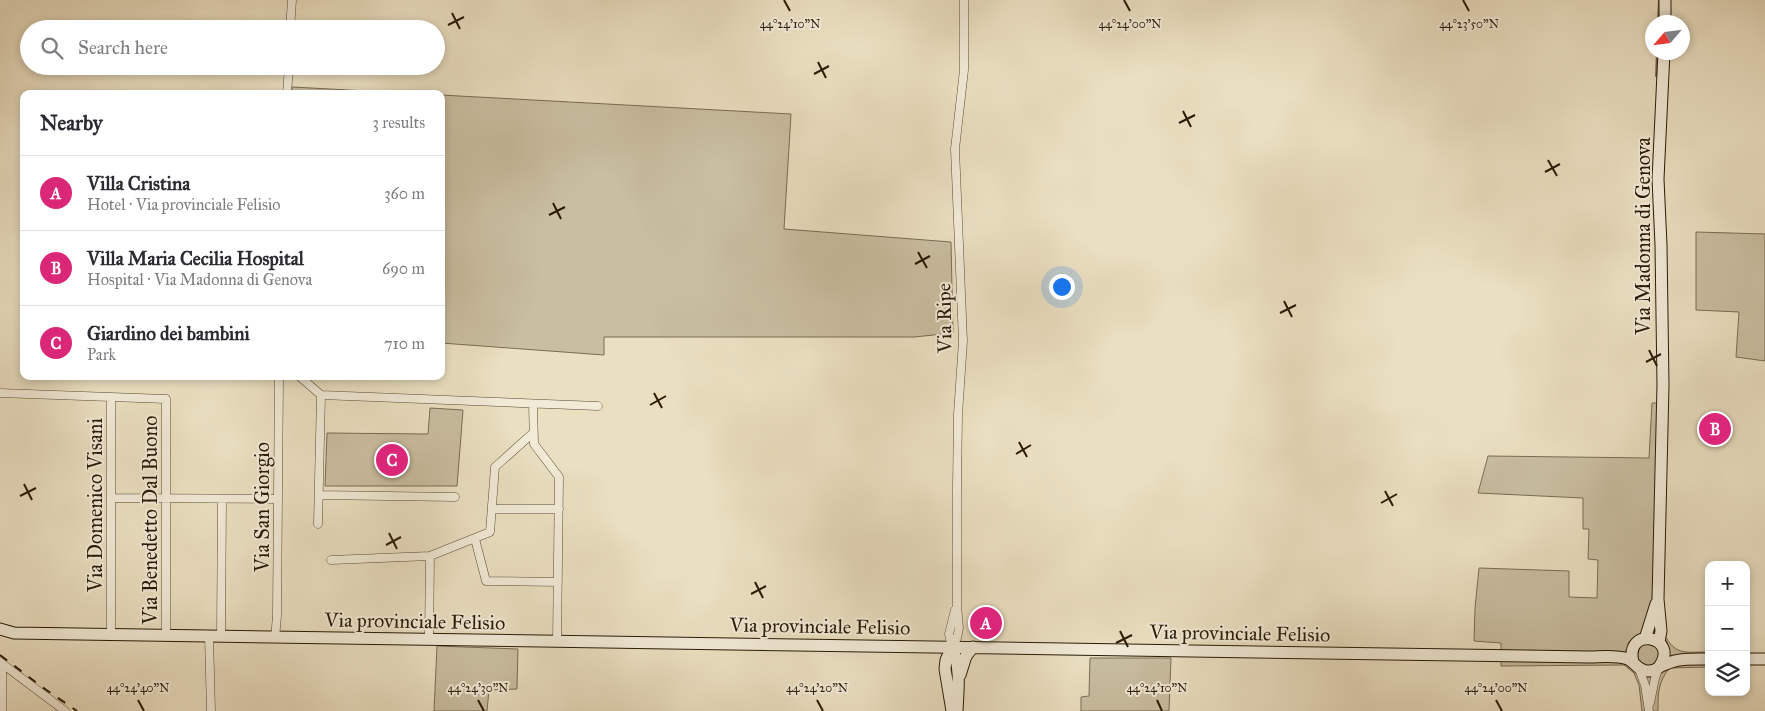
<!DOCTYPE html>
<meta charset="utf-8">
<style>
:root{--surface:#fff;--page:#f2f2f3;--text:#2b2b33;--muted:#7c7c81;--line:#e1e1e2;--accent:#db2777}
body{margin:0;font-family:"IM FELL Great Primer",serif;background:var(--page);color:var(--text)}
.controls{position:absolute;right:15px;bottom:15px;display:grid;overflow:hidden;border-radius:10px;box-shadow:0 2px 8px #0003}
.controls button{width:45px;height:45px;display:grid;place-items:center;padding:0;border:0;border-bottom:1px solid var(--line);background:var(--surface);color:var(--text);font:25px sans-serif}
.compass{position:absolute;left:1645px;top:15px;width:45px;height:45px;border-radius:50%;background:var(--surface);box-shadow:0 2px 8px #0003;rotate:242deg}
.you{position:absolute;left:1061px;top:286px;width:18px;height:18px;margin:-12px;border:4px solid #fff;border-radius:50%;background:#1a73e8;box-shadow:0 0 0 8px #1a73e833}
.badge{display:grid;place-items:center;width:32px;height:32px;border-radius:50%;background:var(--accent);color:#fff;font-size:16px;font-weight:700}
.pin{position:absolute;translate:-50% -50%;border:2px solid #fff;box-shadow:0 1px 5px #0006}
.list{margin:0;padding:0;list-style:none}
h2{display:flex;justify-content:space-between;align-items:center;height:65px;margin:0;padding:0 20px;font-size:21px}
h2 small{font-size:16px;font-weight:400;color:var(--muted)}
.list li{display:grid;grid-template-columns:32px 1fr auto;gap:15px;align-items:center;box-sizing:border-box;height:75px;padding:0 20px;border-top:1px solid var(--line)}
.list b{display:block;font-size:19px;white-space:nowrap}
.list p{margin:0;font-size:16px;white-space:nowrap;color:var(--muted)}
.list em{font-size:16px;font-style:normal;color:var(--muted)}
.icon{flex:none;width:28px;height:28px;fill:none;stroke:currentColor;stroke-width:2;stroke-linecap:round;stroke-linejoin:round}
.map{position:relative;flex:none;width:1765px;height:711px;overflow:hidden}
.search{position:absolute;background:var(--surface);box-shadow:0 2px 8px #0003;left:20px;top:20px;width:425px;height:55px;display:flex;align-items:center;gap:12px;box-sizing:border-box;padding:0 18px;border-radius:28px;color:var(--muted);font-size:19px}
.panel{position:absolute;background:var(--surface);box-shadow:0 2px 8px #0003;left:20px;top:90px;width:425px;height:290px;border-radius:10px}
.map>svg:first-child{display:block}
.green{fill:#c9bea1;stroke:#796c53}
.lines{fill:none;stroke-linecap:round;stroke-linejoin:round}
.stream{stroke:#75684f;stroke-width:2}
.street-casing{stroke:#594b34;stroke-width:9}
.secondary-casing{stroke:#291a05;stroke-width:13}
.street{stroke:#f1ead7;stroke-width:8}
.secondary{stroke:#f1ead7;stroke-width:11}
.rail{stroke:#291a05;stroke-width:2;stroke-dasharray:9 9;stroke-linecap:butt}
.ticks{fill:none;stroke:#291a05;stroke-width:2}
.labels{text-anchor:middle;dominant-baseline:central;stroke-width:4;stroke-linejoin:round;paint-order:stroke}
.street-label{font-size:20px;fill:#291a05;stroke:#f1ead7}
.ticks-label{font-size:12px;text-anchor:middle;fill:#291a05;stroke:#f1ead7;stroke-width:4;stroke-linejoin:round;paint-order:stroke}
</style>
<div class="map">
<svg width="1765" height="711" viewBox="0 0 1765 711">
<rect width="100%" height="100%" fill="#eadfc1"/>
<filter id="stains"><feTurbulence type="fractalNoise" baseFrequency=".004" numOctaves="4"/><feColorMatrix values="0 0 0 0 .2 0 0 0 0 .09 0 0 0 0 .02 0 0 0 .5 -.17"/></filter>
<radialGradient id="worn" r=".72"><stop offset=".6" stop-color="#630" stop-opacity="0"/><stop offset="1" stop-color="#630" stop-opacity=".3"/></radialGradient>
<path class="green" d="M292 87 423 94H292Z
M441 95 791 114 784 229 951 242 953 333 914 337H604V355L441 343Z
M1696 232 1765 234V361L1736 357 1739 312 1696 310Z
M1652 403H1665L1662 630C1675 656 1682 652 1709 652V667L1669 668C1658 684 1658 692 1658 711H1642L1639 685 1634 673 1624 665 1501 666V643L1474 641 1475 608 1479 568 1569 571V597L1597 598 1598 560 1588 559 1589 529H1583V498L1478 493 1488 456 1649 458Z
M430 408 463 410 457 486H325L327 433 428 434Z
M437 646 518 649 517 689 489 690 487 711H434Z
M1090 658H1171L1169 711H1081V697L1089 696Z"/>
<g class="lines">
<path class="stream" d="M1658 22 1659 0
M1656 76 1657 52"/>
<defs>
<path id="street" d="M290 29 292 0
M287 94 289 66
M299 376 321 395 598 406
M0 393 111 397V634
M111 397 166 399V635
M533 404 534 444 559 477 557 642
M319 495 455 497
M111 498 278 499
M492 509H559
M318 524 321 395
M475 539 486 581 558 582
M331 560 430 556 490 532 495 467 533 433
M209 636 211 711
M221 637 222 499
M275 638 277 616 279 376
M429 640 430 556
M952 647 957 638 959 628 957 605V487L958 414 963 341 955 149 964 70V0
M952 647 949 634 955 610
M0 662 65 711
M1639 669 1645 685 1649 711
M1650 703 1655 678 1659 667
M2 711V664"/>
<path id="secondary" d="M1665 22V0
M0 629 14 633 1589 657C1601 657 1616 655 1628 659 1636 663 1638 671 1648 671 1655 672 1659 666 1666 664 1679 658 1694 659 1709 659
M1645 639 1656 604
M1659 642 1661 631 1658 599 1663 385 1661 245 1658 179 1664 52
M952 647C961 667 958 689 957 711
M1746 659H1765
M1633 662C1624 625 1681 636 1659 667
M960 675 966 656 973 647
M952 711 945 669 946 660 952 647"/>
</defs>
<use href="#street" class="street-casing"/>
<use href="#secondary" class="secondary-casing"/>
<use href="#street" class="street"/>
<use href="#secondary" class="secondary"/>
<path class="rail" d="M0 655 42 687 77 711"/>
</g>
<path class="ticks" d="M784 0 790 11M1124 0 1130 11M1463 0 1469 11M452 13 460 29M448 25 464 17M818 62 826 78M814 74 829 66M1183 111 1191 127M1179 123 1195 115M1548 160 1557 176M1545 172 1560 164M553 203 561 219M549 215 565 207M918 252 927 268M915 264 930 256M1284 301 1292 317M1280 313 1296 305M1649 350 1657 366M1646 362 1661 354M654 393 662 408M650 405 666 396M1019 442 1027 457M1016 454 1031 445M24 484 32 500M1385 491 1393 506M20 496 36 488M1381 503 1397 494M389 533 397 549M386 545 401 537M755 582 763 598M751 594 766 586M1120 631 1128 647M1116 643 1132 635M138 700 144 711M478 700 484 711M817 700 823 711M1157 700 1162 711M1496 700 1502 711"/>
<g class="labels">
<g class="street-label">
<text transform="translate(1643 236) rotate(-90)">Via Madonna di Genova</text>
<text transform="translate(944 318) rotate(-91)">Via Ripe</text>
<text transform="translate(95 505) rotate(-90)">Via Domenico Visani</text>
<text transform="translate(262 507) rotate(-90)">Via San Giorgio</text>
<text transform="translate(150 520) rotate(-90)">Via Benedetto Dal Buono</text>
<text transform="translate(415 621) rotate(1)">Via provinciale Felisio</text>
<text transform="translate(820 626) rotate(1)">Via provinciale Felisio</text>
<text transform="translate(1240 633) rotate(1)">Via provinciale Felisio</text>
</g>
</g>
<g class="ticks-label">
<text x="790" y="28">44°24'10"N</text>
<text x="1130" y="28">44°24'00"N</text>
<text x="1469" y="28">44°23'50"N</text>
<text x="138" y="692">44°24'40"N</text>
<text x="478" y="692">44°24'30"N</text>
<text x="817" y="692">44°24'20"N</text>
<text x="1157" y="692">44°24'10"N</text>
<text x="1496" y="692">44°24'00"N</text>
</g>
<rect width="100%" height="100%" filter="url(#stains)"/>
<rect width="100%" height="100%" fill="url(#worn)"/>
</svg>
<div class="controls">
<button>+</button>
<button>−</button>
<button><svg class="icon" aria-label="layers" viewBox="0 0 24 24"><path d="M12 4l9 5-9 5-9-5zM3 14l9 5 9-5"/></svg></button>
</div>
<svg class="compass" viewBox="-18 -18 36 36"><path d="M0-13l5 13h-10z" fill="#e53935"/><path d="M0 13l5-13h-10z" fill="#7c7c81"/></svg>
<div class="you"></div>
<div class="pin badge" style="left:986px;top:623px">A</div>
<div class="pin badge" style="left:1715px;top:429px">B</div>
<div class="pin badge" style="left:392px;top:460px">C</div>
<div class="search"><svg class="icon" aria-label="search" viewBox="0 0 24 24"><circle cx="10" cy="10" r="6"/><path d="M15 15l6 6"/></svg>Search here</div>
<section class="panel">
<h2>Nearby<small>3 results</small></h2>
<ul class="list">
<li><span class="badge">A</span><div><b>Villa Cristina</b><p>Hotel · Via provinciale Felisio</p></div><em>360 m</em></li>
<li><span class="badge">B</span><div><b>Villa Maria Cecilia Hospital</b><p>Hospital · Via Madonna di Genova</p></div><em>690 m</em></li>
<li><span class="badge">C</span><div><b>Giardino dei bambini</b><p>Park</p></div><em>710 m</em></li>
</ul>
</section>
</div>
